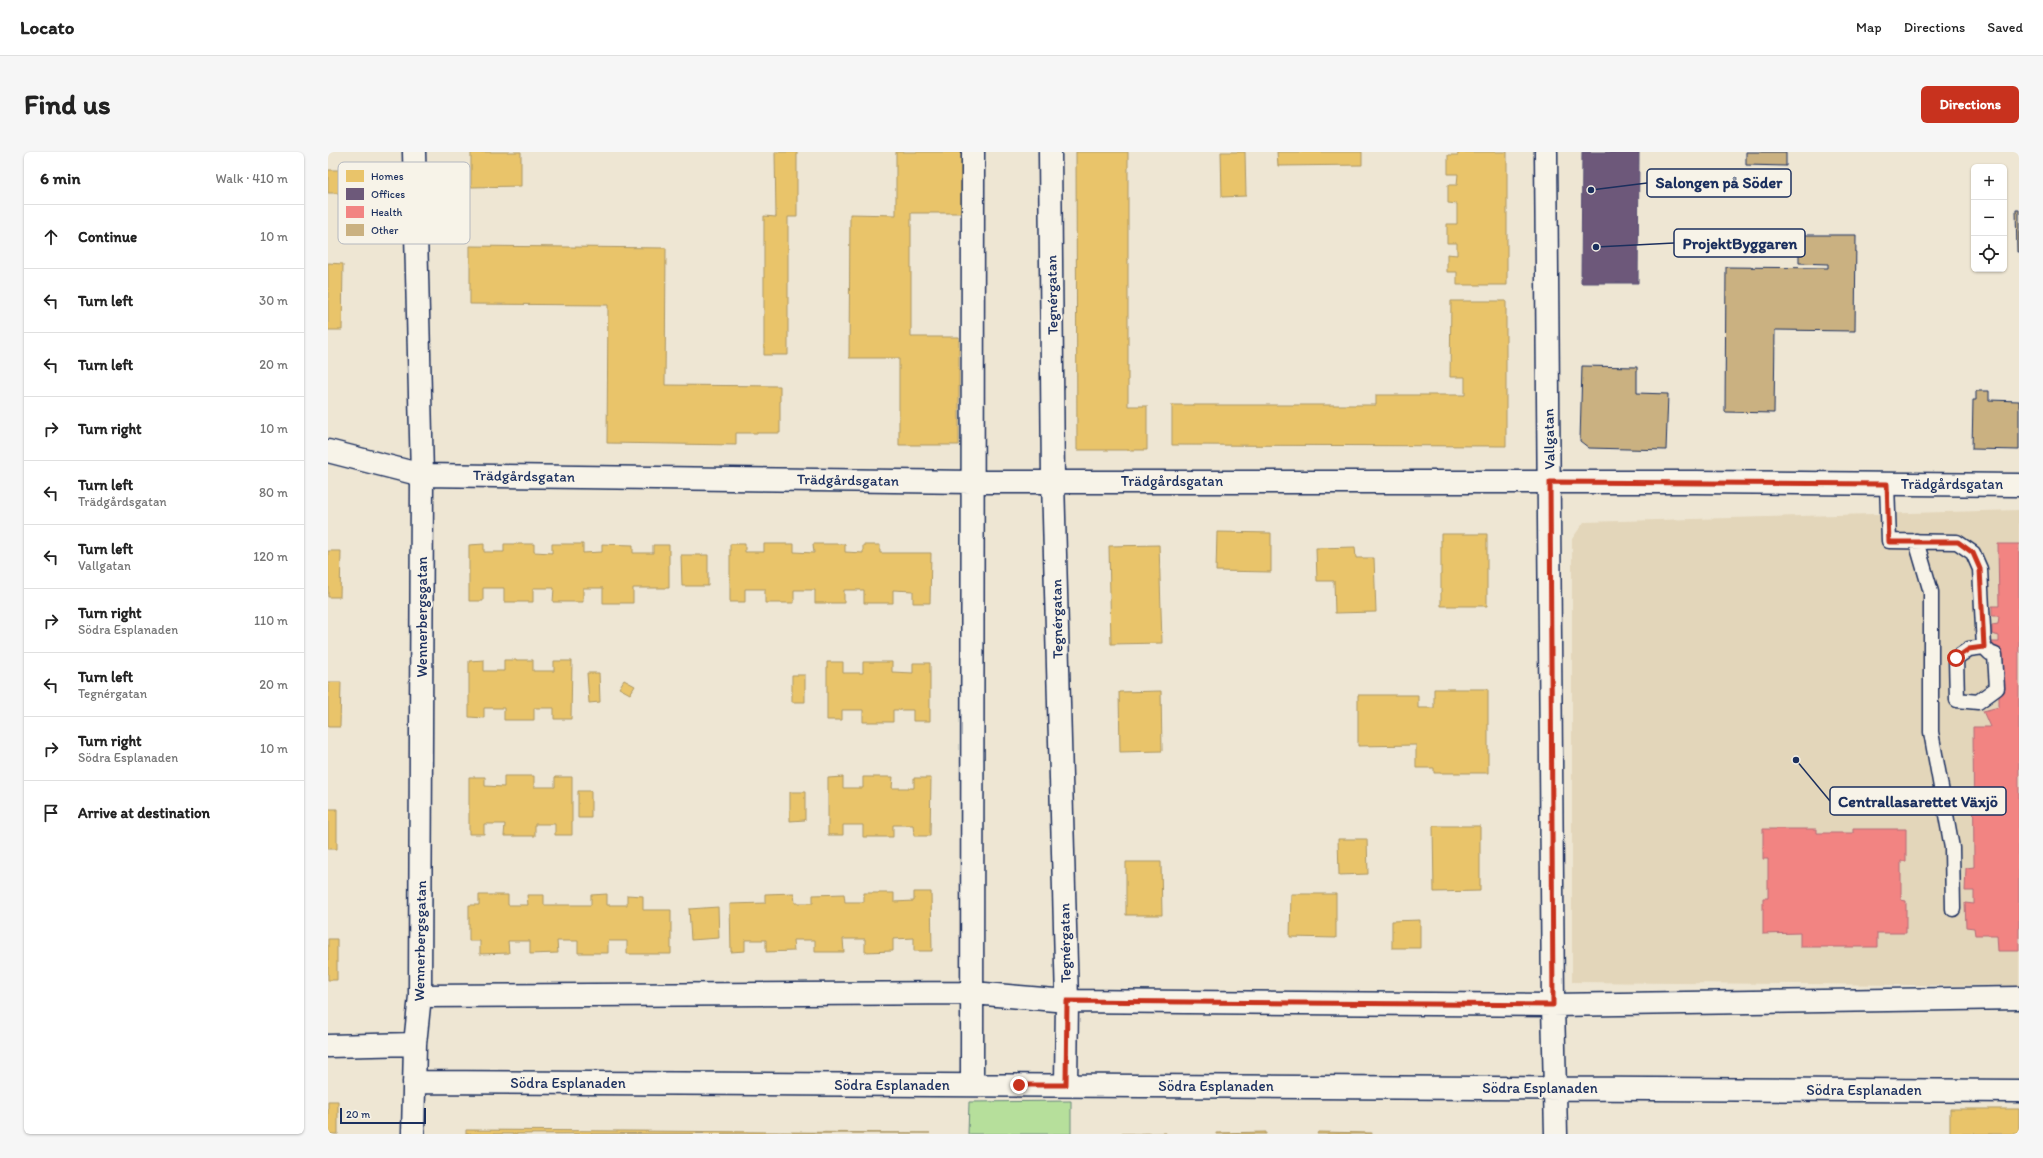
<!DOCTYPE html>
<meta charset="utf-8">
<style>
:root{--surface:#fff;--page:#f6f6f6;--text:#222;--muted:#767676;--line:#e0e0e0;--accent:#c8321e}
body{margin:0;font-family:Itim,sans-serif;background:var(--page);color:var(--text)}
.controls{position:absolute;right:12px;top:12px;display:grid;overflow:hidden;border-radius:6px;box-shadow:0 1px 3px #0004}
.controls button{width:36px;height:36px;display:grid;place-items:center;padding:0;border:0;border-bottom:1px solid var(--line);background:var(--surface);color:var(--text);font:20px sans-serif}
.scale{position:absolute;left:12px;bottom:10px;width:86px;box-sizing:border-box;padding-left:4px;border:2px solid #1b2f5e;border-top:0;font-size:11px;line-height:14px;white-space:nowrap;color:#1b2f5e;-webkit-text-stroke:3px #f7f3e8;paint-order:stroke}
.stop{position:absolute;width:12px;height:12px;margin:-9px;border:3px solid #c8321e;border-radius:50%;background:#fff}
.stop.end{background:#c8321e;border-color:#fff;box-shadow:0 1px 4px #0008}
.list{margin:0;padding:0;list-style:none}
h2{display:flex;justify-content:space-between;align-items:center;height:52px;margin:0;padding:0 16px;font-size:17px}
h2 small{font-size:13px;font-weight:400;color:var(--muted)}
.list li{display:grid;grid-template-columns:26px 1fr auto;gap:12px;align-items:center;box-sizing:border-box;height:64px;padding:0 16px;border-top:1px solid var(--line)}
.list b{display:block;font-size:15px;white-space:nowrap}
.list p{margin:0;font-size:13px;white-space:nowrap;color:var(--muted)}
.list em{font-size:13px;font-style:normal;color:var(--muted)}
.icon{flex:none;width:22px;height:22px;fill:none;stroke:currentColor;stroke-width:2;stroke-linecap:round;stroke-linejoin:round}
.map{position:relative;flex:none;width:1691px;height:982px;overflow:hidden;border-radius:6px}
header{display:flex;align-items:center;gap:24px;box-sizing:border-box;height:56px;padding:0 20px;background:var(--surface);border-bottom:1px solid var(--line)}
header strong{font-size:19px}
nav{display:flex;gap:22px;margin-inline-start:auto;font-size:14px}
.intro{display:flex;align-items:center;justify-content:space-between;box-sizing:border-box;height:96px;padding:0 24px}
h1{margin:0;font-size:28px}
.button{padding:10px 18px;border-radius:6px;background:var(--accent);color:#fff;font-size:14px;font-weight:700}
main{display:flex;gap:24px;padding:0 24px}
aside{flex:1;background:var(--surface);border-radius:6px;box-shadow:0 1px 3px #0004}
.map>svg:first-child{display:block}
.built{fill:#e3d6ba}
.green{fill:#b6df9b;stroke:#68877c}
.homes{fill:#e9c46a;stroke:#ab9766}
.offices{fill:#6d597a;stroke:#544c72}
.health{fill:#f28482;stroke:#b26a77}
.building{fill:#cab181;stroke:#1b2f5e}
.lines{fill:none;stroke-linecap:round;stroke-linejoin:round}
.lane-casing{stroke:#1b2f5e;stroke-width:17}
.street-casing{stroke:#1b2f5e;stroke-width:25}
.lane{stroke:#f7f3e8;stroke-width:14}
.street{stroke:#f7f3e8;stroke-width:22}
.route{stroke:#c8321e;stroke-width:5}
.labels{text-anchor:middle;dominant-baseline:central;stroke-width:4;stroke-linejoin:round;paint-order:stroke}
.street-label{font-size:15px;fill:#1b2f5e;stroke:#f7f3e8}
.key{fill:#f7f3e8;stroke:#b5b8bf;stroke-width:1}
.key-label{font-size:11px;fill:#1b2f5e}
.leader{fill:none;stroke:#1b2f5e;stroke-width:1.5}
.callout-dot{fill:#1b2f5e;stroke:#f7f3e8;stroke-width:1.5}
.callout{fill:#f7f3e8;stroke:#1b2f5e;stroke-width:1.5}
.callout-label{font-size:16px;text-anchor:middle;font-weight:bold;fill:#1b2f5e}
</style>
<header>
<strong>Locato</strong>
<nav><a>Map</a><a>Directions</a><a>Saved</a></nav>
</header>
<div class="intro"><h1>Find us</h1><a class="button">Directions</a></div>
<main>
<aside>
<h2>6 min<small>Walk · 410 m</small></h2>
<ul class="list">
<li><svg class="icon" aria-label="ahead" viewBox="0 0 24 24"><path d="M12 20V5M6 11l6-6 6 6"/></svg><div><b>Continue</b></div><em>10 m</em></li>
<li><svg class="icon" aria-label="left" viewBox="0 0 24 24"><path d="M17 20v-9H6M10 6l-5 5 5 5"/></svg><div><b>Turn left</b></div><em>30 m</em></li>
<li><svg class="icon" aria-label="left" viewBox="0 0 24 24"><path d="M17 20v-9H6M10 6l-5 5 5 5"/></svg><div><b>Turn left</b></div><em>20 m</em></li>
<li><svg class="icon" aria-label="right" viewBox="0 0 24 24"><path d="M7 20v-9h11M14 6l5 5-5 5"/></svg><div><b>Turn right</b></div><em>10 m</em></li>
<li><svg class="icon" aria-label="left" viewBox="0 0 24 24"><path d="M17 20v-9H6M10 6l-5 5 5 5"/></svg><div><b>Turn left</b><p>Trädgårdsgatan</p></div><em>80 m</em></li>
<li><svg class="icon" aria-label="left" viewBox="0 0 24 24"><path d="M17 20v-9H6M10 6l-5 5 5 5"/></svg><div><b>Turn left</b><p>Vallgatan</p></div><em>120 m</em></li>
<li><svg class="icon" aria-label="right" viewBox="0 0 24 24"><path d="M7 20v-9h11M14 6l5 5-5 5"/></svg><div><b>Turn right</b><p>Södra Esplanaden</p></div><em>110 m</em></li>
<li><svg class="icon" aria-label="left" viewBox="0 0 24 24"><path d="M17 20v-9H6M10 6l-5 5 5 5"/></svg><div><b>Turn left</b><p>Tegnérgatan</p></div><em>20 m</em></li>
<li><svg class="icon" aria-label="right" viewBox="0 0 24 24"><path d="M7 20v-9h11M14 6l5 5-5 5"/></svg><div><b>Turn right</b><p>Södra Esplanaden</p></div><em>10 m</em></li>
<li><svg class="icon" aria-label="arrive" viewBox="0 0 24 24"><path d="M6 21V4h12l-3 4 3 4H6"/></svg><div><b>Arrive at destination</b></div></li>
</ul>
</aside>
<div class="map">
<svg width="1691" height="982" viewBox="0 0 1691 982">
<rect width="100%" height="100%" fill="#eee6d3"/>
<filter id="ink" filterUnits="userSpaceOnUse"><feTurbulence type="fractalNoise" baseFrequency=".025" numOctaves="2"/><feDisplacementMap in="SourceGraphic" scale="8" xChannelSelector="R" yChannelSelector="G"/><feConvolveMatrix kernelMatrix="1 2 1 2 8 2 1 2 1" color-interpolation-filters="sRGB"/></filter>
<g filter="url(#ink)">
<path class="built" d="M1691 358V834L1244 830V387L1256 370Z"/>
<path class="green" d="M743 949V982H640L641 950Z"/>
<path class="homes" d="M143 0H193V34L143 35Z
M447 0H469V65H460V203H436V64L448 65Z
M568 0H634L633 61H583V185H631V293H571V206H521L522 62 568 63Z
M748 0H800V254H819V298H749Z
M893 0H917L918 44 894 45Z
M949 0H1034V13L950 14Z
M1130 0H1179V133H1129V120H1119V102L1129 103V91H1119V72H1129V52L1120 51V33H1129L1130 22H1120V3H1130Z
M0 18H34V41H0Z
M142 94 338 96 337 233 452 234V281H408V293L279 291 280 153 142 152Z
M0 111 15 112 14 178H0Z
M1123 149H1178V294L844 293V253H1048V243H1137V225H1122Z
M889 380 943 381V420L888 419Z
M1113 382H1159V454H1113Z
M156 392V400H176V392H206V400L224 401V392H255V401L274 400V392L305 393V401H325V393H341V436H305V451H275V436H255V450H225L226 436H205V450H176V436H155V449H141V393Z
M402 392H417V400H436V392H466V400L486 401 485 392H517V400L535 401V393H552V401H603L602 451H585V439L565 438V451H536V438H516V451H487V438H466V451H437V437H417V450H402Z
M831 393 834 491 783 492 781 394Z
M1027 395 1028 406H1046L1048 460 1007 461 1006 429H989L988 396Z
M0 399H13L12 445H0Z
M353 403H380V434H354Z
M156 508V519H176V508H205V519H226V509H244L243 567H226V556H206V568H176V556H156V566L141 565V509Z
M499 510H515V521H535V510H564V520L585 521V511H602V569H585V558H565V570H535V558H514V568H499Z
M259 521H271L272 550 261 551Z
M464 523H477V550H464Z
M296 528 307 534 302 542 291 536Z
M0 530H13L12 575H0Z
M1106 537H1160V621H1106V616H1088V593L1030 594V543H1090V556H1106Z
M833 539 834 599 792 600 791 540Z
M176 624H206V635H227V625H244V683H227V672H207V684H176L177 672H156V682H141V625H157V634L176 635Z
M515 625V636H535V625H565L564 636H586V626H603L602 684H586L585 673H565V685H535V673H515V683H500V626Z
M250 639H263V666H250Z
M462 640H477V668L462 669Z
M0 657H9V697H0Z
M1105 674H1152V739L1106 740Z
M1010 687H1039L1040 722 1011 723Z
M798 710H833L834 763H798Z
M586 740H603L604 799H586V786L565 787V799L537 800V787H515L516 800H487V788H465L466 799 438 800V788H417V799L403 800 402 752 437 751V742L466 741 467 751H485V743L516 742 517 750H536V741H566V750L586 749Z
M279 742V753H299V743L315 744V758H343V802H299V789H280V801H250V789H229L230 801 202 802V789H180L181 801 152 802V789H141V753H151V743H180V753H200L199 743H216V753H263V743Z
M963 742H1008V786L962 785Z
M390 755 391 786 363 788 361 757Z
M1092 768V796H1064V769Z
M0 787H9V828H0Z
M0 949H10V982H0Z
M1622 957H1691V982H1622Z
M138 978 602 981 138 982Z
M938 980V982H888V981Z
M990 980 1044 981V982H989Z
M838 981V982H785Z"/>
<path class="offices" d="M1254 0H1311L1310 131H1253Z"/>
<path class="health" d="M1670 392H1691V799H1670L1669 783H1647L1646 776 1638 775 1637 751 1646 752V739H1637L1638 716 1646 715 1645 575H1662L1655 559 1671 555V500L1664 501V490H1671V484L1664 482V473L1670 472 1671 464H1664V454H1671Z
M1435 677H1489V681H1525V677H1578V709H1573V748L1578 749V781H1549V795H1472V781L1435 782V746H1440V707H1435Z"/>
<path class="building" d="M1418 0H1458V14L1418 13Z
M1688 58H1691V100H1689Z
M1471 83H1528L1527 179 1447 178 1446 261 1397 260 1398 115 1500 116V112L1471 111Z
M1254 214 1309 215V241L1340 242 1338 298 1261 296 1252 289Z
M1648 239H1661V248L1691 249V298L1644 297 1645 248H1648Z"/>
<g class="lines">
<defs>
<path id="lane" d="M1559 332 1561 389 1629 390 1645 401 1652 417 1656 495 1662 501 1667 503 1669 536 1650 550 1629 548 1628 506 1641 497 1656 495
M1588 389 1603 440V580L1624 696 1625 757"/>
<path id="street" d="M722 0 725 328 739 849 738 933
M1218 0 1225 853 1228 982
M0 299 94 323 644 330H1367L1691 333
M92 844 645 841 739 849 1225 853 1691 846
M0 894 87 892
M86 930 1691 939
M644 933 645 0
M85 982 87 892 92 844 94 323 86 0"/>
</defs>
<use href="#lane" class="lane-casing"/>
<use href="#street" class="street-casing"/>
<use href="#lane" class="lane"/>
<use href="#street" class="street"/>
</g>
</g>
<g class="lines" filter="url(#ink)">
<path class="route" d="M691 933H738L739 849 1225 853 1222 330 1559 332 1561 390H1630L1645 401 1652 417 1656 495 1641 497 1628 506"/>
</g>
<g class="labels">
<g class="street-label">
<text transform="translate(724 143) rotate(-91)">Tegnérgatan</text>
<text transform="translate(1221 287) rotate(-91)">Vallgatan</text>
<text transform="translate(196 324) rotate(1)">Trädgårdsgatan</text>
<text transform="translate(520 328) rotate(1)">Trädgårdsgatan</text>
<text x="844" y="329">Trädgårdsgatan</text>
<text x="1624" y="332">Trädgårdsgatan</text>
<text transform="translate(94 465) rotate(-90)">Wennerbergsgatan</text>
<text transform="translate(729 467) rotate(-91)">Tegnérgatan</text>
<text transform="translate(92 789) rotate(-89)">Wennerbergsgatan</text>
<text transform="translate(737 791) rotate(-91)">Tegnérgatan</text>
<text x="240" y="931">Södra Esplanaden</text>
<text x="564" y="933">Södra Esplanaden</text>
<text x="888" y="934">Södra Esplanaden</text>
<text x="1212" y="936">Södra Esplanaden</text>
<text x="1536" y="938">Södra Esplanaden</text>
</g>
</g>
<rect x="10" y="10" width="132" height="82" rx="6" class="key"/>
<rect x="18" y="18" width="18" height="12" fill="#e9c46a"/>
<rect x="18" y="36" width="18" height="12" fill="#6d597a"/>
<rect x="18" y="54" width="18" height="12" fill="#f28482"/>
<rect x="18" y="72" width="18" height="12" fill="#cab181"/>
<g class="key-label">
<text x="43" y="28">Homes</text>
<text x="43" y="46">Offices</text>
<text x="43" y="64">Health</text>
<text x="43" y="82">Other</text>
</g>
<path class="leader" d="M1263 38L1319 31M1268 95L1346 91M1468 608L1502 649"/>
<g class="callout-dot">
<circle cx="1263" cy="38" r="4"/>
<circle cx="1268" cy="95" r="4"/>
<circle cx="1468" cy="608" r="4"/>
</g>
<g class="callout">
<rect x="1319" y="17" width="144" height="28" rx="4"/>
<rect x="1346" y="77" width="131" height="28" rx="4"/>
<rect x="1502" y="635" width="176" height="28" rx="4"/>
</g>
<g class="callout-label">
<text x="1391" y="36">Salongen på Söder</text>
<text x="1412" y="97">ProjektByggaren</text>
<text x="1590" y="655">Centrallasarettet Växjö</text>
</g>
</svg>
<div class="controls">
<button>+</button>
<button>−</button>
<button><svg class="icon" aria-label="locate" viewBox="0 0 24 24"><circle cx="12" cy="12" r="6"/><path d="M12 2v4M12 18v4M2 12h4M18 12h4"/></svg></button>
</div>
<div class="scale">20 m</div>
<div class="stop" style="left:1628px;top:506px"></div>
<div class="stop end" style="left:691px;top:933px"></div>
</div>
</main>
